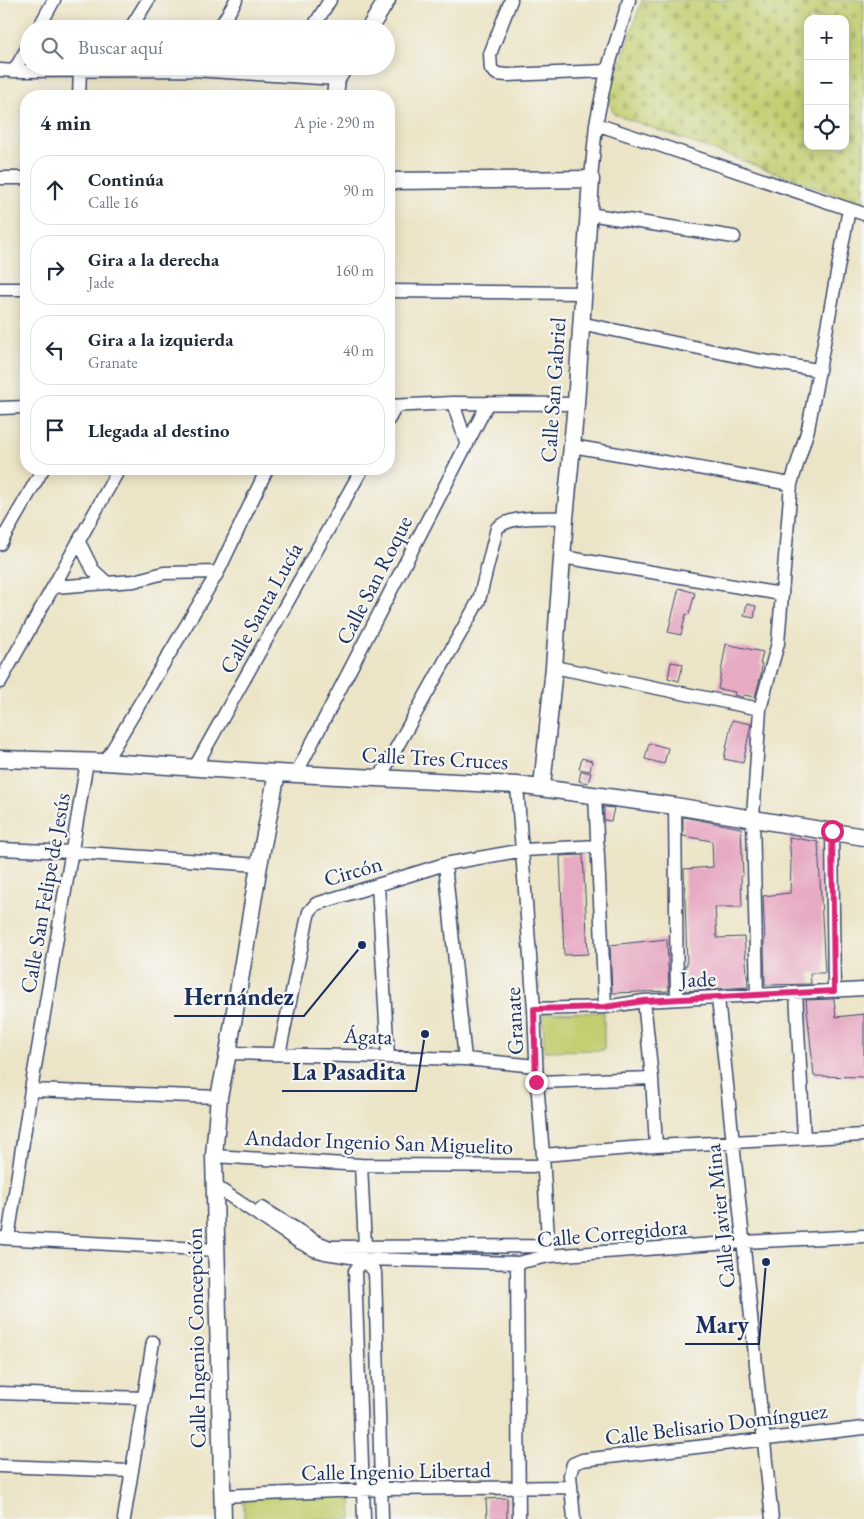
<!DOCTYPE html>
<html lang="es">
<meta charset="utf-8">
<style>
:root{--surface:#fff;--page:#f6f6f7;--text:#1f2937;--muted:#747a83;--line:#e0e1e3}
body{margin:0;font-family:"EB Garamond",serif;background:var(--page);color:var(--text)}
.controls{position:absolute;right:15px;top:15px;display:grid;overflow:hidden;border-radius:10px;box-shadow:0 2px 12px #0003}
.controls button{width:45px;height:45px;display:grid;place-items:center;padding:0;border:0;border-bottom:1px solid var(--line);background:var(--surface);color:var(--text);font:25px sans-serif}
.stop{position:absolute;width:15px;height:15px;margin:-11px;border:4px solid #db2777;border-radius:50%;background:#fff}
.stop.end{background:#db2777;border-color:#fff;box-shadow:0 1px 5px #0008}
.list{margin:0;padding:0;list-style:none}
h2{display:flex;justify-content:space-between;align-items:center;height:65px;margin:0;padding:0 20px;font-size:21px}
h2 small{font-size:16px;font-weight:400;color:var(--muted)}
.list li{display:grid;grid-template-columns:32px 1fr auto;gap:15px;align-items:center;box-sizing:border-box;height:70px;margin:0 10px 10px;padding:0 10px;border:1px solid var(--line);border-radius:20px}
.list b{display:block;font-size:19px;white-space:nowrap}
.list p{margin:0;font-size:16px;white-space:nowrap;color:var(--muted)}
.list em{font-size:16px;font-style:normal;color:var(--muted)}
.icon{flex:none;width:28px;height:28px;fill:none;stroke:currentColor;stroke-width:2;stroke-linecap:round;stroke-linejoin:round}
.map{position:relative;flex:none;width:864px;height:1519px;overflow:hidden}
.search{position:absolute;background:var(--surface);box-shadow:0 2px 12px #0003;left:20px;top:20px;width:375px;height:55px;display:flex;align-items:center;gap:12px;box-sizing:border-box;padding:0 18px;border-radius:28px;color:var(--muted);font-size:19px}
.panel{position:absolute;background:var(--surface);box-shadow:0 2px 12px #0003;left:20px;top:90px;width:375px;height:385px;border-radius:20px}
.map>svg:first-child{display:block}
.cemetery{fill:url(#cemetery-stones);stroke:#6e7e67;fill-rule:evenodd}
.pitch{fill:#c2ce70;stroke:#6e7e67}
.building{fill:#e7aac3}
.lines{fill:none;stroke-linecap:round;stroke-linejoin:round}
.minor-casing{stroke:#3a4a6e;stroke-width:15}
.tertiary-casing{stroke:#3a4a6e;stroke-width:19}
.minor{stroke:#fff;stroke-width:12}
.tertiary{stroke:#fff;stroke-width:16}
.route{stroke:#db2777;stroke-width:6}
.labels{text-anchor:middle;dominant-baseline:central;stroke-width:4.5;stroke-linejoin:round;paint-order:stroke}
.street-label{font-size:22px;fill:#1b2f5e;stroke:#f6f6f2}
.leader{fill:none;stroke:#1b2f5e;stroke-width:2}
.callout-dot{fill:#1b2f5e;stroke:#f6f6f2;stroke-width:2}
.callout-label{font-size:24px;text-anchor:middle;font-weight:bold;fill:#1b2f5e;stroke:#f6f6f2;stroke-width:4.5;stroke-linejoin:round;paint-order:stroke}
</style>
<div class="map">
<svg width="864" height="1519" viewBox="0 0 864 1519">
<defs>
<pattern id="cemetery-stones" width="16" height="16" patternUnits="userSpaceOnUse" patternTransform="scale(1.25)"><rect width="16" height="16" fill="#c2ce70"/><path d="M2 7V4a2 2 0 0 1 4 0v3zM10 15v-3a2 2 0 0 1 4 0v3z" fill="#a6b163"/></pattern>
</defs>
<rect width="100%" height="100%" fill="#f6f6f2"/>
<filter id="ink" filterUnits="userSpaceOnUse"><feTurbulence type="fractalNoise" baseFrequency=".02" numOctaves="2"/><feDisplacementMap in="SourceGraphic" scale="10" xChannelSelector="R" yChannelSelector="G"/><feConvolveMatrix kernelMatrix="1 2 1 2 8 2 1 2 1" color-interpolation-filters="sRGB"/></filter>
<filter id="wash" filterUnits="userSpaceOnUse"><feTurbulence type="fractalNoise" baseFrequency=".0096" numOctaves="4" result="noise"/><feDisplacementMap in="SourceGraphic" scale="20" xChannelSelector="R" yChannelSelector="G"/><feGaussianBlur stdDeviation="1.12" result="paint"/><feColorMatrix in="noise" values="0 0 0 0 0 0 0 0 0 0 0 0 0 0 0 0 0 1.4 0 .05"/><feComposite in="paint" operator="in"/></filter>
<g filter="url(#wash)">
<rect width="100%" height="100%" fill="#ece4c6"/>
<path class="cemetery" d="M642 0H864V205L614 114 608 99ZM808 19H845V146H808Z"/>
<path class="pitch" d="M604 1012V1050L544 1051 543 1013Z
M351 1491 352 1519H244V1495Z"/>
<g id="blocks">
<path class="building" d="M679 588 695 593 689 615 686 614 681 635 668 632Z
M747 604 756 606 754 618 744 616Z
M726 644 763 652 760 664H762L761 674 755 697 744 695 743 697 734 695 735 692 718 689Z
M671 662 683 664 679 681 668 678Z
M732 720 751 724 743 763 724 759Z
M649 743 668 748 664 764 645 759Z
M582 758 592 761 590 771 579 769Z
M581 771 591 773 588 783 579 781Z
M604 807 614 808 611 821 604 820Z
M683 817 741 828 743 876H741L742 907H715L717 938 744 937 748 987 685 991V965H687L684 869 713 867 712 841 683 836Z
M789 837 818 842 825 973H810L811 984 765 985 764 941 765 940 763 896 790 893 791 862Z
M583 855 588 954 564 955 560 856Z
M667 939 669 991 612 993 610 945Z
M834 999 836 1017 864 1014V1077L814 1076 806 1000Z
M507 1498V1519H487L486 1499Z"/>
</g>
</g>
<g filter="url(#ink)">
<use href="#blocks" fill-opacity="0" stroke="#3a4a6e" stroke-width="1"/>
<g class="lines">
<defs>
<path id="minor" d="M511 0 490 54 491 69 497 74 507 75 607 71
M38 29 54 0
M130 29 148 0
M219 29 236 0
M312 29 330 0
M0 70 14 71 193 70 337 79
M14 71 29 45
M79 96 80 71
M596 124 864 214
M0 178H26
M591 179 596 124 607 71 629 0
M589 214 734 237
M0 289H26
M389 291 583 293
M580 323 756 360 818 370
M453 403 467 445
M389 406 453 403 576 404
M0 408 26 407
M389 419 396 406
M572 446 791 484
M79 542 93 570 107 583 134 581 164 573 218 572
M0 544 43 469
M563 557 781 594
M54 587 107 583
M554 667 760 709
M0 682 119 469
M105 762 218 572 267 469
M195 767 362 469
M296 774 488 403
M380 777 479 600 497 528C511 515 546 518 565 518
M517 785 534 1009 537 1082 543 1155 549 1256
M595 794 605 1007
M675 806 677 999
M832 831 834 991
M0 849 72 852 259 865
M445 864 465 1059
M378 885 388 1057
M796 993 804 1138
M757 996 753 818 760 709 778 643 791 484 808 429 849 209
M718 998 772 1519
M644 1001 652 1078 656 1146
M534 1009 605 1007 644 1001 864 989
M228 1053 465 1059 536 1066
M279 1054 307 920 309 912 316 904 445 864 524 850 598 846
M537 1082 652 1078
M31 1090 219 1097
M543 1155 656 1146 864 1135
M214 1156 361 1165 543 1166
M361 1165 365 1247
M215 1186 299 1242 314 1250 325 1253 364 1259 517 1263 549 1256 743 1242 864 1236
M262 1208 317 1242 330 1247 548 1246
M2 1238 217 1250
M8 1238 31 1090 87 762
M364 1259 375 1272 382 1519
M364 1259 355 1271 364 1519
M517 1263 519 1519
M0 1393 143 1398
M0 1466 132 1471
M222 1496 382 1489 570 1487
M124 1519 153 1342
M574 1519 570 1475 573 1464 582 1460 864 1428"/>
<path id="tertiary" d="M369 29 387 0
M335 96 337 79 345 66
M389 181 591 179 576 404 565 518 554 667 542 787
M0 759 105 762 277 773 517 785 675 806 864 837
M223 1519 214 1156 219 1097 228 1053 259 865 277 773"/>
</defs>
<use href="#minor" class="minor-casing"/>
<use href="#tertiary" class="tertiary-casing"/>
<use href="#minor" class="minor"/>
<use href="#tertiary" class="tertiary"/>
</g>
</g>
<g class="lines" filter="url(#ink)">
<path class="route" d="M536 1082 534 1009 605 1007 644 1001 834 991 832 831"/>
</g>
<g class="labels">
<g class="street-label">
<text transform="translate(553 390) rotate(-86)">Calle San Gabriel</text>
<text transform="translate(374 580) rotate(-63)">Calle San Roque</text>
<text transform="translate(261 608) rotate(-61)">Calle Santa Lucía</text>
<text transform="translate(435 758) rotate(3)">Calle Tres Cruces</text>
<text transform="translate(353 871) rotate(-16)">Circón</text>
<text transform="translate(45 893) rotate(-80)">Calle San Felipe de Jesús</text>
<text transform="translate(698 979) rotate(-2)">Jade</text>
<text transform="translate(514 1021) rotate(-93)">Granate</text>
<text transform="translate(368 1036) rotate(2)">Ágata</text>
<text transform="translate(379 1142) rotate(2)">Andador Ingenio San Miguelito</text>
<text transform="translate(720 1216) rotate(-96)">Calle Javier Mina</text>
<text transform="translate(612 1233) rotate(-5)">Calle Corregidora</text>
<text transform="translate(196 1338) rotate(-91)">Calle Ingenio Concepción</text>
<text transform="translate(716 1424) rotate(-7)">Calle Belisario Domínguez</text>
<text transform="translate(396 1471) rotate(-1)">Calle Ingenio Libertad</text>
</g>
</g>
<path class="leader" d="M362 945L304 1016H174M425 1034L416 1091H282M766 1262L759 1344H685"/>
<g class="callout-dot">
<circle cx="362" cy="945" r="5"/>
<circle cx="425" cy="1034" r="5"/>
<circle cx="766" cy="1262" r="5"/>
</g>
<g class="callout-label">
<text x="239" y="1005">Hernández</text>
<text x="349" y="1080">La Pasadita</text>
<text x="722" y="1333">Mary</text>
</g>
</svg>
<div class="controls">
<button>+</button>
<button>−</button>
<button><svg class="icon" aria-label="locate" viewBox="0 0 24 24"><circle cx="12" cy="12" r="6"/><path d="M12 2v4M12 18v4M2 12h4M18 12h4"/></svg></button>
</div>
<div class="stop" style="left:832px;top:831px"></div>
<div class="stop end" style="left:536px;top:1082px"></div>
<div class="search"><svg class="icon" aria-label="search" viewBox="0 0 24 24"><circle cx="10" cy="10" r="6"/><path d="M15 15l6 6"/></svg>Buscar aquí</div>
<section class="panel">
<h2>4 min<small>A pie · 290 m</small></h2>
<ul class="list">
<li><svg class="icon" aria-label="ahead" viewBox="0 0 24 24"><path d="M12 20V5M6 11l6-6 6 6"/></svg><div><b>Continúa</b><p>Calle 16</p></div><em>90 m</em></li>
<li><svg class="icon" aria-label="right" viewBox="0 0 24 24"><path d="M7 20v-9h11M14 6l5 5-5 5"/></svg><div><b>Gira a la derecha</b><p>Jade</p></div><em>160 m</em></li>
<li><svg class="icon" aria-label="left" viewBox="0 0 24 24"><path d="M17 20v-9H6M10 6l-5 5 5 5"/></svg><div><b>Gira a la izquierda</b><p>Granate</p></div><em>40 m</em></li>
<li><svg class="icon" aria-label="arrive" viewBox="0 0 24 24"><path d="M6 21V4h12l-3 4 3 4H6"/></svg><div><b>Llegada al destino</b></div></li>
</ul>
</section>
</div>
